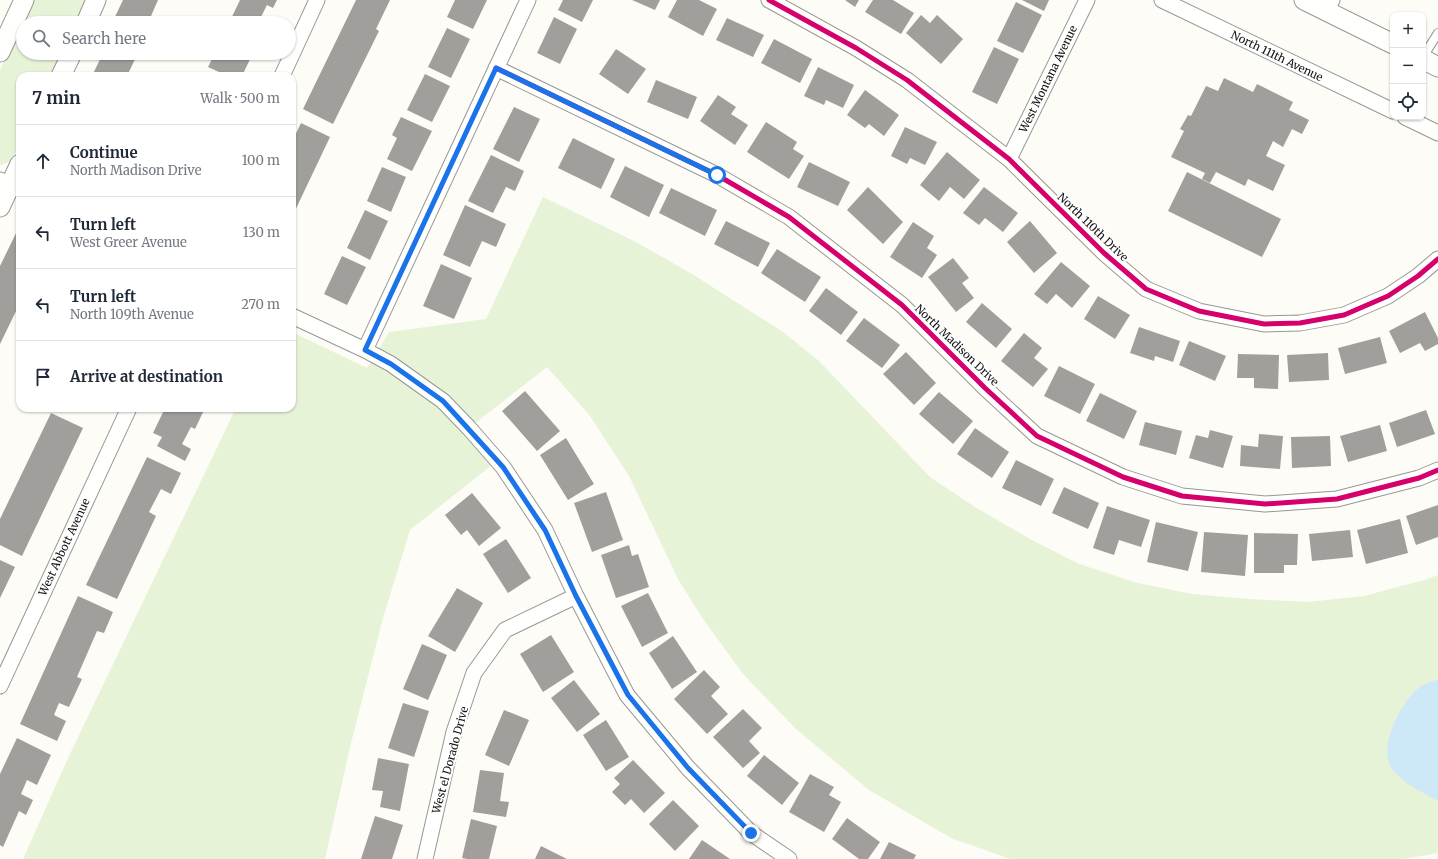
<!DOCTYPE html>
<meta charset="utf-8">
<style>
:root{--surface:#fff;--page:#f2f2f3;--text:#1f2937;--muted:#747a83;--line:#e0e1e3}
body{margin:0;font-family:Merriweather,serif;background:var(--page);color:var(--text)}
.controls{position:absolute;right:12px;top:12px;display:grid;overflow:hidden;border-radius:8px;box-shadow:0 1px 3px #0004}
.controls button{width:36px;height:36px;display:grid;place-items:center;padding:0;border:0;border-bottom:1px solid var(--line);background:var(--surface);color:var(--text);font:20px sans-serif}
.stop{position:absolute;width:12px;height:12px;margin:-9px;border:3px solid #1a73e8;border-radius:50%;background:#fff}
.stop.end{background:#1a73e8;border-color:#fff;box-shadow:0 1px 4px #0008}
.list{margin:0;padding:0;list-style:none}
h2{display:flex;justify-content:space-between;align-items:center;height:52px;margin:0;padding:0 16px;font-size:17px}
h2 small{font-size:13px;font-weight:400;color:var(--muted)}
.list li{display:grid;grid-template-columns:26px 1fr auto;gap:12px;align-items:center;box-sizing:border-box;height:72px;padding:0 16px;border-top:1px solid var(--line)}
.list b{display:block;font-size:15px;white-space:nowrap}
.list p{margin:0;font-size:13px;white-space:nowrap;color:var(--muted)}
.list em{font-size:13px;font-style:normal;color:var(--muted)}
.icon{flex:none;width:22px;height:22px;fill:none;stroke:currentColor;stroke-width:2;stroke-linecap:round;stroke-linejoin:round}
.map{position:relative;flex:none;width:1438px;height:859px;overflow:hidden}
.search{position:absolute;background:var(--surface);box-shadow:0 1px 3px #0004;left:16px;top:16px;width:280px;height:44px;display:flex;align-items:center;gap:10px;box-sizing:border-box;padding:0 14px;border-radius:22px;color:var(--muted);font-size:15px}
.panel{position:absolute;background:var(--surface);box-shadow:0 1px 3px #0004;left:16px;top:72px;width:280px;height:340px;border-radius:12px}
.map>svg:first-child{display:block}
.green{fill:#e7f3d7}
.water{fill:#cde8f7}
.building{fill:#a19f9c}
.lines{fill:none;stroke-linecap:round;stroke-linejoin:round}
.service-casing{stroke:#979795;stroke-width:10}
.minor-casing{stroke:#979795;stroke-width:17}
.tertiary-casing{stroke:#979795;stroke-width:21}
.service{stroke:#fffffe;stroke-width:8}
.minor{stroke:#fffffe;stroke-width:15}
.tertiary{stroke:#fffffe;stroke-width:19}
.cycleway-casing{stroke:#fff;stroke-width:8}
.cycleway{stroke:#d6006c;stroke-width:5}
.route{stroke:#1a73e8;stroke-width:5}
.labels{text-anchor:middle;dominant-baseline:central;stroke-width:4;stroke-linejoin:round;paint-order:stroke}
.street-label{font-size:11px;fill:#111;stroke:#fff}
</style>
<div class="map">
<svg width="1438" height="859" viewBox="0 0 1438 859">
<rect width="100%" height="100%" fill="#fdfcf7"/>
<path class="green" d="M32 0H86L76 23H23V53H62L51 76H20V144L10 162 1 165H0V70Z
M543 197 634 241 692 274 783 332 819 361 930 477 975 507 1030 539 1079 564 1138 583 1192 594 1249 599 1308 602 1364 596 1424 580 1438 575V853L1404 859H1010L951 838 869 790 795 728 743 674 703 619 678 579 629 476 590 416 547 367 469 428 497 461 410 530 383 618 351 743 325 859H23L69 756 236 408H292V332L367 368 389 332 486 319Z"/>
<path class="water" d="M1438 680V801C1422 792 1404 784 1393 770 1377 749 1399 708 1414 692 1420 686 1430 681 1438 680Z"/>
<path class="building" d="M123 0H158L148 23H117L113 21Z
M240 0H277L273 8 267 5 258 23H229Z
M356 0H390L376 29 379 31 333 124 303 109Z
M455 0H487L473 29 447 17Z
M563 0H593L582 22 558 10Z
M632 0H660L655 10Z
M677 0H699L717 9 703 36 668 17Z
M845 0H859L855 7Z
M873 0H893L914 13 901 34 865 12Z
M1022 0H1049L1044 11Z
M1016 2 1042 15 1023 53 997 41Z
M921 15 930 23 937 15 963 39 941 64 906 33Z
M554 17 577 29 560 64 537 53Z
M727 18 764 35 753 57 716 40Z
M447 28 470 39 451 78 428 67Z
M774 39 812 59 800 83 761 63Z
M994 47 1019 59 997 104 972 92Z
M616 49 646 69 628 94 599 74Z
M103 53H138L127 76H92Z
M215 53H253L242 76H228L208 67Z
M818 67 854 85 843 108 826 100 824 105 804 96Z
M425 74 450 86 432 122 407 110Z
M1224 78 1253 92 1257 84 1293 102 1289 110 1309 120 1302 134 1292 129 1283 147 1273 141 1266 156 1285 165 1273 191 1248 179 1245 186 1216 172 1210 183 1202 179 1205 173 1171 157 1184 131 1180 129 1188 115 1191 116 1206 86 1218 91Z
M656 80 697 97 688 119 647 102Z
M865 90 899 115 884 136 869 124 865 128 847 115Z
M718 95 736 107 731 114 748 125 735 145 700 121Z
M514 107 540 119 519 162 493 149Z
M401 117 432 131 412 171 387 159 397 138 392 135Z
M766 122 797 142 793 149 804 156 789 179 747 152Z
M301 123 330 137 292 217V142Z
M905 127 937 142 925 165 910 158 907 164 891 156Z
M573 138 615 159 601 189 558 168Z
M947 152 980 180 964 199 950 187 939 201 920 185Z
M491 155 524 171 515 191 506 187 493 213 468 201Z
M809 162 850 182 838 206 797 187Z
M625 166 664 185 649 217 610 197Z
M382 167 406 177 391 212 367 201Z
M1187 172 1281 219 1262 257 1168 211Z
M868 187 903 222 883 244 847 210Z
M984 187 1018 213 1003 232 985 218 979 225 963 213Z
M671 188 717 210 705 236 659 213Z
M465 205 506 224 496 247 482 241 470 267 443 255Z
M365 210 388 221 370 260 347 248Z
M726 221 770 243 758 267 714 244Z
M1030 221 1057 253 1034 273 1007 242Z
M913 222 934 236 927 248 937 255 922 278 890 257Z
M19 227 20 228V303L0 344V266Z
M777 249 821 277 805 302 761 273Z
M342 256 366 267 347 305 324 294Z
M953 258 969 278 962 283 974 298 956 312 928 277Z
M1061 262 1090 286 1072 308 1056 294 1047 304 1034 294Z
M441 264 472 278 454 319 423 306Z
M826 288 858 312 841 335 809 311Z
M1098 296 1130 315 1115 339 1084 319Z
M982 303 1012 329 996 348 966 322Z
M1425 312 1438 338V344L1425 351 1420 343 1400 353 1389 331Z
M864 318 900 345 882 368 846 341Z
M1139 327 1180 341 1173 362 1155 356 1154 361 1130 353Z
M1024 333 1042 348 1034 358 1048 369 1033 387 1001 361Z
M1380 337 1387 363 1345 374 1338 348Z
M1189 341 1226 356 1215 381 1179 365Z
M906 352 936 383 914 405 883 374Z
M1328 353 1329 380 1289 382 1287 355Z
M1238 354 1279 355 1278 389 1254 388V378H1237Z
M1059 366 1095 384 1080 414 1044 396Z
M525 391 560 431 537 451 502 411Z
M939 392 973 421 953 444 919 414Z
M1100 393 1137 411 1124 439 1086 421Z
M165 408H205L195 429 191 427 182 444 191 449 185 461 157 446 162 437 153 433Z
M1426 410 1435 434 1397 447 1389 423Z
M51 413 83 428 22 556 0 545V519Z
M1145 422 1182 431 1176 455 1139 445Z
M1380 425 1387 451 1348 462 1340 436Z
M975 428 1009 452 992 478 957 454Z
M1210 430 1233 436 1223 468 1189 458 1196 435 1208 438Z
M1259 434 1283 436 1280 469 1240 466 1241 445 1258 447Z
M1330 436 1331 466 1292 468 1291 437Z
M566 438 594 484 568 500 540 455Z
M147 457 181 473 171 494 161 489 149 512 156 516 117 599 86 585Z
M1016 460 1054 479 1041 506 1002 488Z
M1064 487 1099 503 1088 529 1052 513Z
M606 492 623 540 592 552 574 503Z
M472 493 501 528 479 546 467 530 461 535 445 515Z
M1438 505V537L1416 545 1406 516Z
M1107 506 1150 520 1141 547 1119 540 1114 555 1093 548Z
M1400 519 1408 553 1366 564 1357 530Z
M1156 522 1198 532 1188 571 1147 562Z
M1350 530 1353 557 1312 561 1309 534Z
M1204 532 1248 535 1245 576 1201 572Z
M1254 533 1298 534 1297 565H1284V573H1254Z
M506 539 531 578 508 593 483 554Z
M629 545 632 556 638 554 649 587 616 598 601 555Z
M0 560 15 567 0 598Z
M457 588 483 603 455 652 428 636Z
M648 593 668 633 642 647 621 606Z
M78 596 113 612 104 633 97 631 77 677 82 679 69 707 59 703 54 715 66 721 57 741 20 724Z
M551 635 574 672 543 692 520 654Z
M673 636 697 672 672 689 649 653Z
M422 644 447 655 428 700 403 689Z
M704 670 720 687 711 696 728 714 707 734 674 699Z
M574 680 600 714 577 732 551 698Z
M403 703 429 711 414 757 388 748Z
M743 709 762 728 749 741 760 753 743 768 713 737Z
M504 710 529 720 509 766 485 755Z
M606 720 629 757 606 771 583 735Z
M17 738 51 755 37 785 27 780 21 794 33 800 26 815 19 811 3 847 0 845V774Z
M764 755 799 783 782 805 747 776Z
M378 758 409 764 400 811 380 807 383 791 372 790Z
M633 760 665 793 644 813 631 799 625 805 612 792 620 784 614 778Z
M480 770 504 773 500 801 509 802 506 817 473 812Z
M810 774 834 787 829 795 841 802 824 832 789 812Z
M673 800 699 826 675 851 649 824Z
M375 816 403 825 392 859H361Z
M847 818 880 842 868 859H859L832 839Z
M471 819 497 826 489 859H467L462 858Z
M702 840 730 859H689Z
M889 842 916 855 914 859H880Z
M541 846 567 859H535Z"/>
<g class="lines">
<defs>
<path id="service" d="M1423 57 1438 33"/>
<path id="minor" d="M769 0 856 48 907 80 1009 159 1104 253 1146 289 1199 311 1264 324 1300 323 1344 315 1388 296 1418 276 1438 259
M1162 0 1393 111
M1326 11 1332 0
M496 68 717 175 789 217 902 305 985 388 1037 436 1123 477 1182 496 1265 504 1337 499 1419 478 1438 470
M282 76 317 0
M1405 117 1438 133
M1009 159 1087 0
M0 180 20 190
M292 316 365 350 391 364 443 401 469 428 503 467 545 530 576 596 627 695 688 768 751 833 789 859
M365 350 528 0
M0 686 129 408
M425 859 454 732 474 673 505 630 576 596"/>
<path id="tertiary" d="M1304 0 1393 44
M86 23 96 0
M0 52 24 0
M1423 59 1438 67
M61 76 72 53
M0 207 20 164"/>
</defs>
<use href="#service" class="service-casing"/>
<use href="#minor" class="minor-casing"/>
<use href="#tertiary" class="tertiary-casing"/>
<use href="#service" class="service"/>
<use href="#minor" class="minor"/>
<use href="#tertiary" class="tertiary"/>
<defs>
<path id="cycleway" d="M769 0 856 48 907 80 1009 159 1104 253 1146 289 1199 311 1264 324 1300 323 1344 315 1388 296 1418 276 1438 259
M496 68 717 175 789 217 902 305 985 388 1037 436 1123 477 1182 496 1265 504 1337 499 1419 478 1438 470"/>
</defs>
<use href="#cycleway" class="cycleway-casing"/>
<use href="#cycleway" class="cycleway"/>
</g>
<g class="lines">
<path class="route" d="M717 175 496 68 365 350 391 364 443 401 503 467 545 530 576 596 628 695 688 768 751 833"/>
</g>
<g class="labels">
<g class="street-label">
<text transform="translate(1277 56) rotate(26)">North 111th Avenue</text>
<text transform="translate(1048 79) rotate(-64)">West Montana Avenue</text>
<text transform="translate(1093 227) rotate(44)">North 110th Drive</text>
<text transform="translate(957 345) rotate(44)">North Madison Drive</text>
<text transform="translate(64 547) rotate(-65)">West Abbott Avenue</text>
<text transform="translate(450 760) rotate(-75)">West el Dorado Drive</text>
</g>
</g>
</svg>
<div class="controls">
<button>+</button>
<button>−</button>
<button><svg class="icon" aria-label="locate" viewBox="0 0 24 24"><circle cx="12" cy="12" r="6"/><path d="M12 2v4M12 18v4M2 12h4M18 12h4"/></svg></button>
</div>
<div class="stop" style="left:717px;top:175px"></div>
<div class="stop end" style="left:751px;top:833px"></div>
<div class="search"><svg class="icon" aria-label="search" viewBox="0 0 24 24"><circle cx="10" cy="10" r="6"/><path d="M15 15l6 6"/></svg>Search here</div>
<section class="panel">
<h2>7 min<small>Walk · 500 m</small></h2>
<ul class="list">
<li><svg class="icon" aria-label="ahead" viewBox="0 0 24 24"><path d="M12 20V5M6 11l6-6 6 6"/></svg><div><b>Continue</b><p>North Madison Drive</p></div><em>100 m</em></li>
<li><svg class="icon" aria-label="left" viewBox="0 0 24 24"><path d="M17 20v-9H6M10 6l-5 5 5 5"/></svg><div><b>Turn left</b><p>West Greer Avenue</p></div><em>130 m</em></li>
<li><svg class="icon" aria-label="left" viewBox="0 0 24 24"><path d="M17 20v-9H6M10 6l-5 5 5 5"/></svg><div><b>Turn left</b><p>North 109th Avenue</p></div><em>270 m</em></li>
<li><svg class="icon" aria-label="arrive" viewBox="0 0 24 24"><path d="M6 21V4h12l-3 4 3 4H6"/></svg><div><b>Arrive at destination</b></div></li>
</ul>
</section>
</div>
